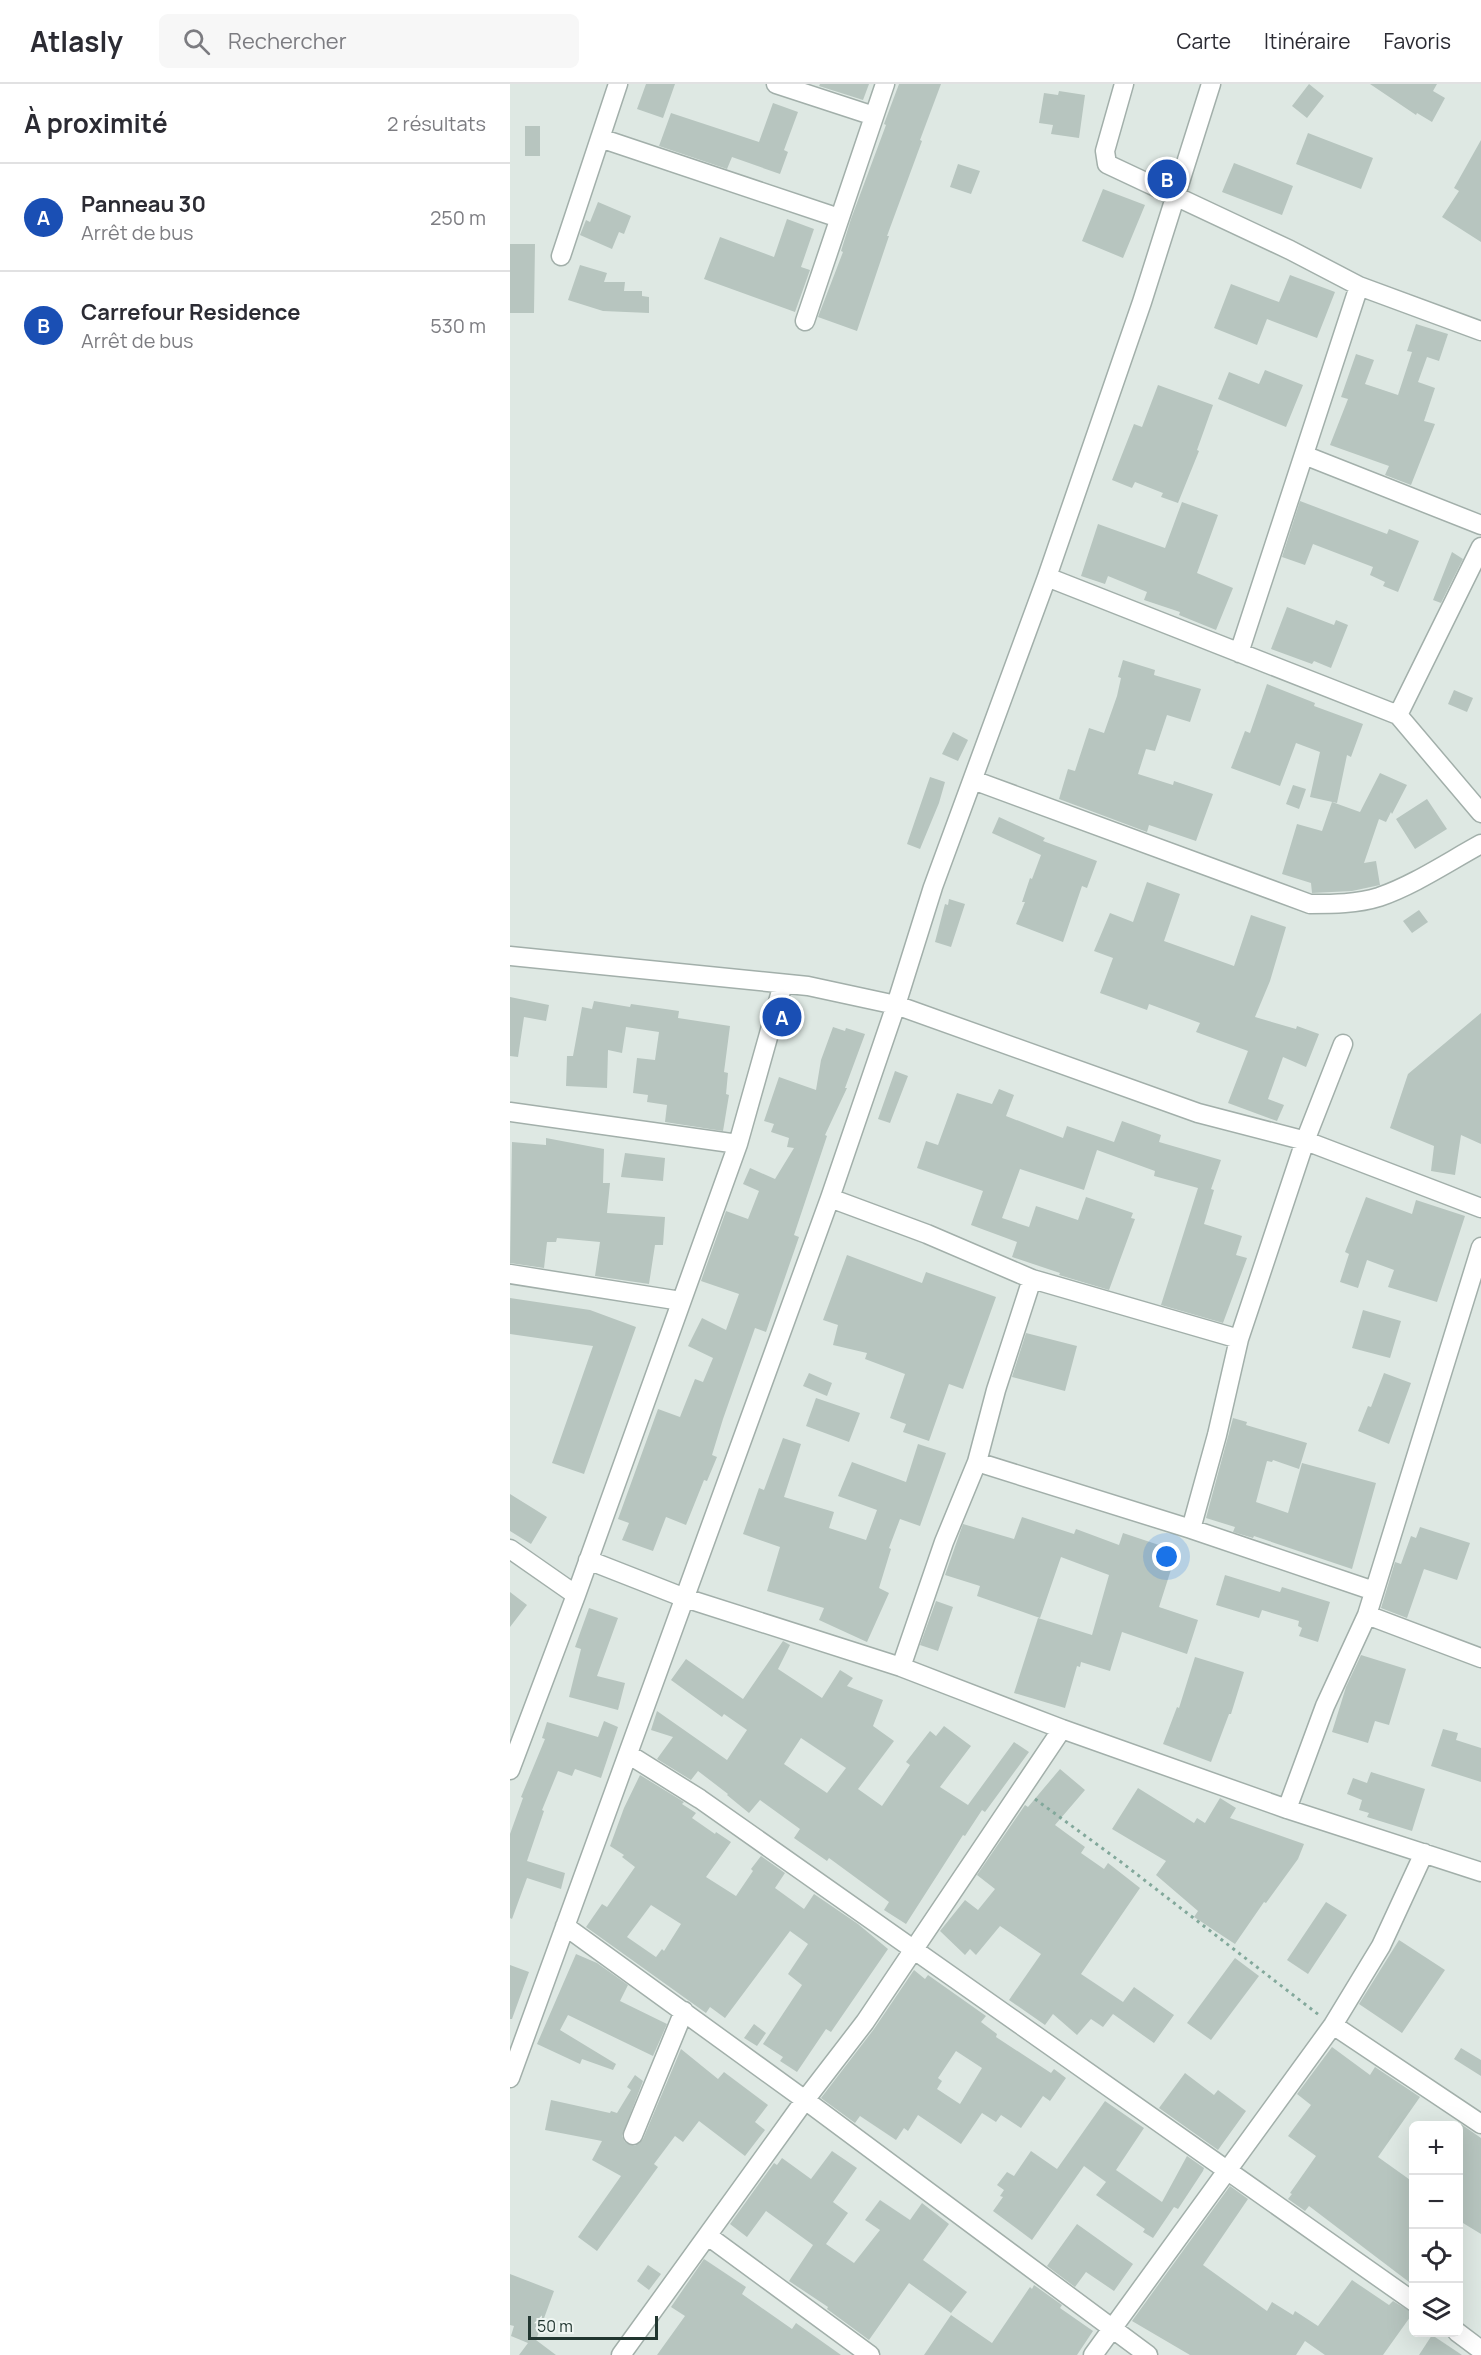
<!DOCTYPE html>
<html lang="fr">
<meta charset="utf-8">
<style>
:root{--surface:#fff;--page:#f7f7f7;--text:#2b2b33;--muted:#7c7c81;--line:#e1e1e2;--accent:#b45309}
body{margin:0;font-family:Manrope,sans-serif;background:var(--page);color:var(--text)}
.controls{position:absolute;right:18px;bottom:18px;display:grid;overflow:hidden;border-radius:9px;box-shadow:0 6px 24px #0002}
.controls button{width:54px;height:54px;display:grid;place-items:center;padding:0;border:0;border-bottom:2px solid var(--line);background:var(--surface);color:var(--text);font:30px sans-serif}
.scale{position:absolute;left:18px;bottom:15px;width:130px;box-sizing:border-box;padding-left:6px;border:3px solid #213630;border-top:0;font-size:16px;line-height:21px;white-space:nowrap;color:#213630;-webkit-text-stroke:4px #eef5f1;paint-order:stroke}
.you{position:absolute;left:657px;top:1473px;width:21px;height:21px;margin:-15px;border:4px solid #fff;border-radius:50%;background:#1a73e8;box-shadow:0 0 0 9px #1a73e833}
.badge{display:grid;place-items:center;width:39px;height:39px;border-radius:50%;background:var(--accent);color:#fff;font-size:20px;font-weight:700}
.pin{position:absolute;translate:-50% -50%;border:3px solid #fff;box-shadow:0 2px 6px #0006}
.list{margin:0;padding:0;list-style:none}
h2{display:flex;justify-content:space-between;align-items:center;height:78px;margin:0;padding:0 24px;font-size:26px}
h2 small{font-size:20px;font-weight:400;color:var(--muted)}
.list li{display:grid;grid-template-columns:39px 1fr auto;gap:18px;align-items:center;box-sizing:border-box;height:108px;padding:0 24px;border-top:2px solid var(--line)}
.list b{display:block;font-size:22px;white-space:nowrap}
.list p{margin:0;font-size:20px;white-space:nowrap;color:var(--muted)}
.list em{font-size:20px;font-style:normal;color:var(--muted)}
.icon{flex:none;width:33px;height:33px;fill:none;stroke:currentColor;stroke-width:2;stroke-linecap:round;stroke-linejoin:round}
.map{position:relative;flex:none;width:971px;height:2271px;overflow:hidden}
header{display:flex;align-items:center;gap:36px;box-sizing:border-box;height:84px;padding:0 30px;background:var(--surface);border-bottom:2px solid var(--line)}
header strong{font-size:28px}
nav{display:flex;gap:33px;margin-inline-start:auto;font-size:21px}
.search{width:420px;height:54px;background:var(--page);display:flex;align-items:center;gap:15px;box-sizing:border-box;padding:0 21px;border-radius:9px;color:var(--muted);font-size:22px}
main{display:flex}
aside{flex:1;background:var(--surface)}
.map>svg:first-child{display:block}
.building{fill:#b7c5bf;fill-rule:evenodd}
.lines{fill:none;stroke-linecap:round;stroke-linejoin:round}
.minor-casing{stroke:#a2afaa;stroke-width:21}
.path{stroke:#82a89b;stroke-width:3;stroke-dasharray:3 4.5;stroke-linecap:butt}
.minor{stroke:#fff;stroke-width:18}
</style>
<header>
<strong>Atlasly</strong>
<div class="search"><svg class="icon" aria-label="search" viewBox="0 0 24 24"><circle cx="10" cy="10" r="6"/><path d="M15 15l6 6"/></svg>Rechercher</div>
<nav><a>Carte</a><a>Itinéraire</a><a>Favoris</a></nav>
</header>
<main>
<aside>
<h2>À proximité<small>2 résultats</small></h2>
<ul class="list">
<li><span class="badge" style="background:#1a4fb4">A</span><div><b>Panneau 30</b><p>Arrêt de bus</p></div><em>250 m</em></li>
<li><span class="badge" style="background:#1a4fb4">B</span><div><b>Carrefour Residence</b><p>Arrêt de bus</p></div><em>530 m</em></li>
</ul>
</aside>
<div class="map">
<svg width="971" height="2271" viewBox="0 0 971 2271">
<rect width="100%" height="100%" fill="#dee8e3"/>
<path class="building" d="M136 0H165L153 34 127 25Z
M310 0H359L353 16 309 2Z
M389 0H431L410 56 412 57 377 152H379L347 247 308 233 333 168 331 167 341 135 376 41 374 40Z
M799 0 814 12 797 34 782 22Z
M860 0H927L923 7 935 14 922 38 907 29 906 31Z
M549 7 575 11 569 54 541 50 543 41 529 39 534 9 548 11Z
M263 19 288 28 274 66 278 68 270 90 222 73 217 85 149 62 161 29 249 58Z
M15 42H30V72H15Z
M798 49 863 74 851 105 786 80Z
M971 56V158L932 133 949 107 944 104Z
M724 79 783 102 772 131 712 108Z
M448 80 470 87 461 110 440 103Z
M593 105 635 121 613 174 572 157Z
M88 118 121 132 114 150 109 148 102 165 70 151 76 136 80 138Z
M277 135 304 145 291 183 300 186 285 228 194 195 210 153 264 173Z
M0 160H25L24 229H0Z
M70 181 97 189 94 198H115L114 207H132V212L139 213V229L93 227 58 216Z
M780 191 825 208 807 254 757 235 747 261 704 244 721 200 769 218Z
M906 240 938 250 929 277 917 273 908 298 925 304 914 337 925 340 901 401 875 391 879 382 820 361 838 315 831 313 846 270 864 276 855 300 888 311 902 268 897 267Z
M755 286 793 301 776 343 708 315 719 288 749 300Z
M648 301 703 321 687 366 689 367 668 419 651 413 653 409 625 398 622 404 602 396 624 340 632 343Z
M790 417 877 450 879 445 909 457 888 508 873 502 875 498 860 491 863 483 803 460 795 481 772 473Z
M672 418 708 431 687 489 723 504 706 546 669 531 670 528 634 516 637 508 598 492 595 500 571 492 588 440 655 464Z
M942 468 953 475 931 519 923 516Z
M777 523 824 541 826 536 838 541 821 584 804 577 802 580 761 565Z
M613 576 645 586 644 591 691 605 680 638 657 631 645 667 636 665 628 690 663 701 664 697 703 710 686 757 639 741 637 748 549 715 558 685 565 687 579 644 594 649 607 612 611 594 608 593Z
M757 600 805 619 804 622 853 640 841 673 837 671 827 719 800 713 810 668 786 659 770 702 721 684 735 647 740 649Z
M944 606 963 614 957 628 938 620Z
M443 648 458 656 448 677 432 670Z
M870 689 897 701 882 730 881 728 876 738 869 735 854 779 866 777 870 801 842 807 802 809 801 799 772 790 787 740 812 747 822 718 850 728Z
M420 693 435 698 429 719 410 765 397 760Z
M783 701 796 705 789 725 776 720Z
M917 715 937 745 905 765 886 735Z
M489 733 535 754 533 757 587 777 577 804 572 802 553 858 506 840 515 818H512L520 794 522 795 531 771 482 749Z
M637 798 670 810 654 857 724 882 741 831 776 843 760 897 745 933 786 945 787 942 809 950 796 983 773 973 758 1015 774 1021 767 1037 718 1019 738 967 686 948 690 939 639 920 637 926 590 909 603 874 584 867 600 829 623 838Z
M439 815 455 820 441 863 425 858 435 820 438 821Z
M909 826 918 838 902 849 893 837Z
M0 913 39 921 36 937 14 933 8 973 0 972Z
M84 917 120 923 121 920 169 927 168 934 220 942 214 988 218 989 216 1010 219 1011 213 1047 155 1038 157 1021 137 1018 138 1011 123 1009 127 974 145 976 149 948 116 943 112 969 98 966 97 1004 56 1002 57 972H63L72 923 82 925Z
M971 929V1060L951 1051 945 1091 921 1087 924 1062 880 1044 898 990Z
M323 943 335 947 336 944 355 950 335 1004H337L315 1051 317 1052 284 1151 289 1153 256 1248 245 1244 213 1335 202 1371 207 1373 197 1397 194 1396 176 1441 156 1433 143 1467 112 1456 119 1439 108 1435 148 1325 170 1333 185 1295 193 1298 203 1274 178 1262 192 1234 216 1246 229 1210 191 1197 216 1127 238 1135 249 1107 233 1100 240 1084 265 1095 284 1064 277 1063 279 1054 261 1048 264 1040 254 1037 269 993 306 1006 311 976Z
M385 987 398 992 380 1039 368 1035Z
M489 1005 504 1011 496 1032 553 1054 557 1042 604 1058 612 1037 651 1051 649 1058 711 1076 701 1105 704 1106 694 1140 732 1152 726 1171 737 1174 713 1239 651 1221 688 1104 644 1092 645 1087 587 1066 574 1106 510 1085 492 1134 519 1143 526 1122 568 1136 576 1113 623 1129 621 1134 625 1135 599 1206 549 1191 550 1189 502 1173 507 1158 461 1141 473 1107 407 1084 416 1057 428 1061 447 1009 482 1020Z
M36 1054 94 1065 93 1099H100L97 1129 155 1133 153 1161H145L139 1200 85 1192 90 1158 47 1154 46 1158H37L34 1184 0 1179 2 1058 36 1061Z
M115 1069 155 1074 153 1097 111 1093Z
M856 1113 902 1130 906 1116 955 1132 927 1218 878 1203 884 1186 857 1176 848 1204 830 1198 839 1170 835 1168Z
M337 1171 412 1199 416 1188 486 1213 453 1305 439 1300 419 1357 393 1348 396 1340 380 1334 395 1290 355 1275 357 1269 323 1261 328 1241 313 1236Z
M0 1214 80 1226 126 1243 74 1390 42 1379 83 1262 0 1250Z
M853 1226 891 1237 880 1274 842 1264Z
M516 1249 567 1262 555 1307 502 1293Z
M299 1289 322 1299 317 1312 293 1302Z
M874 1289 901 1299 879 1360 848 1347 858 1322 861 1323Z
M306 1314 350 1329 339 1358 296 1342Z
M723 1334 737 1338 736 1341 797 1359 789 1385 763 1376 762 1378 757 1377 746 1418 778 1429 792 1379 866 1399 842 1485 744 1452 743 1454 723 1448 725 1443 696 1434Z
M273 1354 291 1360 274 1413 324 1428 319 1444 356 1456 367 1426 328 1412 342 1378 396 1398 408 1360 436 1369 410 1442 390 1435 379 1464 381 1465 369 1504 379 1509 357 1558 309 1536 314 1524 257 1507 270 1463 233 1450 249 1404 254 1406Z
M0 1410 37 1433 21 1460 0 1447Z
M512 1433 564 1450 566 1445 609 1461 613 1449 667 1467 649 1523 688 1536 677 1570 612 1548 600 1587 571 1578 570 1583 567 1582 555 1624 504 1609 528 1534 582 1551 599 1491 551 1473 530 1534 467 1512 470 1502 435 1491 453 1440 504 1455Z
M910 1443 960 1459 947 1496 914 1485 897 1534 871 1524 885 1478 891 1480 901 1452 906 1454Z
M715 1491 770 1508 772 1503 820 1518 808 1558 789 1552 792 1544 788 1542 789 1537 752 1526 749 1534 706 1521Z
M0 1508 17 1521 0 1543Z
M426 1517 443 1523 428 1567 410 1561Z
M79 1524 108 1534 87 1592 115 1599 108 1626 59 1613 71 1565 65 1563Z
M273 1557 280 1561 268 1585 312 1614 330 1586 343 1594 337 1602 373 1616 363 1642 384 1657 348 1705 372 1722 400 1681 396 1678 420 1647 426 1652 434 1642 461 1662 430 1703 458 1721 504 1658 519 1668 475 1728 472 1726 455 1752 453 1751 396 1840 374 1826 379 1818 319 1774 317 1777 284 1754 290 1745 250 1716 239 1729 217 1711 218 1710 188 1687 181 1696 147 1675 163 1653 141 1646 147 1627 217 1676 237 1646 214 1630 212 1633 161 1596 176 1575 233 1615ZM291 1654 336 1684 317 1709 274 1680Z
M851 1571 896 1585 879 1641 865 1637 858 1659 822 1648 836 1603Z
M685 1573 734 1588 721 1630H719L701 1678 653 1660 667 1623 669 1624Z
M94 1637 108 1643 91 1694 65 1685 62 1692 48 1687 32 1726 34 1727 17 1777 55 1789 51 1805 17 1794 2 1835 0 1834V1750L13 1714 11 1713 35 1655 32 1654 37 1638 88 1653Z
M933 1645 948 1649 946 1656 971 1664V1698L921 1682Z
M550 1685 575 1706 545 1741 575 1763 571 1769 594 1785 598 1779 630 1804 571 1890 613 1918 624 1903 664 1931 644 1959 603 1930 593 1943 581 1935 567 1951 543 1930 535 1941 499 1916 531 1870 490 1842 466 1871 460 1865 455 1871 430 1847 455 1816 468 1826 485 1805 467 1791 515 1721 518 1723Z
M861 1688 915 1705 902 1747 857 1733 859 1729 849 1726 852 1716 837 1710 843 1694 857 1699Z
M130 1691 174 1718 172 1720 186 1729 182 1734 205 1750 206 1748 221 1758 196 1793 226 1812 243 1787 241 1785 251 1772 275 1789 265 1804 294 1825 304 1810 348 1840 378 1865 321 1948 316 1945 287 1988 270 1977 273 1973 253 1960 292 1901 278 1890 298 1860 280 1847 215 1934 200 1923 196 1929 76 1843 92 1820 97 1823 125 1783 112 1773 114 1771 100 1762 114 1724ZM141 1821 171 1840 154 1867 152 1865 146 1873 117 1853Z
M628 1704 684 1739 687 1734 695 1739 710 1714 726 1724 720 1734 794 1760 788 1775 756 1819 754 1818 725 1860 684 1833 688 1827 646 1791 656 1777 602 1745Z
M816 1818 837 1831 798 1890 777 1876Z
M889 1856 935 1886 892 1949 849 1920Z
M66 1870 87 1879 118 1901 110 1917 157 1940 143 1972 58 1931 50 1946 106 1980 103 1986 72 1975 70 1980 27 1960Z
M725 1874 749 1892 701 1956 677 1939Z
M0 1881 19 1888 2 1935H0Z
M404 1886 415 1895 418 1891 476 1932 471 1938 487 1950 486 1953 541 1989 544 1985 556 1994 540 2017 533 2012 511 2044 491 2031 486 2038 472 2029 451 2060 408 2031 398 2047 394 2044 386 2056 350 2032 345 2039 311 2014 364 1945ZM446 1967 472 1984 450 2020 427 2005 432 1997 428 1994Z
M244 1940 256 1949 247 1962 234 1954Z
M822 1963 860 1991 865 1983 910 2013 868 2073 903 2098V2201L799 2122 795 2127 778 2115 782 2110 780 2109 806 2072 778 2052 801 2021 787 2010Z
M951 1964 971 1976V1992L944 1975Z
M171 1965 208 1995 214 1988 258 2021 245 2038 255 2046 235 2072 189 2037 173 2058 165 2052 144 2080 148 2083 87 2167 68 2153 111 2092 82 2076 92 2057 35 2046 41 2016 100 2029 101 2027 107 2029 121 2006 117 2003 125 1991 133 1997 112 2052 115 2058 125 2062 133 2055Z
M675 1989 704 2011 708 2006 736 2027 708 2066 649 2024Z
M595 2017 634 2044 606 2086 652 2118 677 2072 694 2084 693 2087 668 2125 664 2123 643 2154 633 2148 635 2145 586 2111 596 2098 574 2082 522 2156 483 2127 493 2113 490 2112 494 2106 487 2101 497 2088 504 2092 521 2067 547 2085Z
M948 2038 971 2054V2150L948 2136Z
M322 2067 347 2084 323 2118 338 2129 316 2160 344 2179 370 2146 355 2136 370 2116 400 2136 412 2119 439 2140 413 2176 457 2208 441 2229 399 2199 359 2256 317 2225 318 2223 279 2197 303 2161 256 2127 237 2153 220 2140 264 2079 267 2081 272 2074 301 2095Z
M720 2102 738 2115 693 2181 757 2227 762 2218 783 2231 785 2227 808 2242 842 2196 879 2221 883 2217 903 2229 873 2271H815L795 2257 786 2271H680L622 2237Z
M567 2140 623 2180 604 2207 576 2188 565 2203 537 2182Z
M194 2175 236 2203 232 2210 282 2245 286 2239 331 2271H147L175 2232 161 2223Z
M138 2181 151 2190 139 2206 127 2197Z
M0 2190 44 2207 26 2256 46 2271H9L18 2259 1 2252 4 2242 0 2241Z
M524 2201 552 2221 550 2224 583 2247 567 2271H414L441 2231 482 2259 520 2203 522 2205Z
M922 2251 952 2271H909Z"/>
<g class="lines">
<defs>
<path id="minor" d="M266 0 364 32
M614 0 595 67 597 80 780 166 849 202 971 247
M90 54 329 134
M51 172 108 0
M295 237 375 0
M794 371 971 441
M537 493 888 631 971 729
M729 569 849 202
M888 631 971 463
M463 696 800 820C823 820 847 820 869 813 904 801 938 778 971 760
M0 872 298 902 386 921 688 1029 796 1057 971 1124
M0 1028 228 1060
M320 1114 417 1150 522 1195 729 1255
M0 1190 171 1217
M467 1378 681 1445 864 1507
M681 1445 707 1351 729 1255 795 1057 833 960
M0 1465 66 1511
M78 1476 175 1514 391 1583 552 1645 777 1725 971 1788
M857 1531 971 1574
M391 1583 434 1458 467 1378 486 1306 522 1195
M118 1670 190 1715 904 2218
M0 1686 66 1511 228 1060 273 900
M777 1725 815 1622 857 1531 971 1163
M55 1842 295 2016 638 2271
M823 1941 971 2040
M0 1994 320 1114 386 921 423 803 537 493 632 218 701 0
M123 2051 174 1927
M198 2152 360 2271
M947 2248 971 2266
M111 2271 295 2016 355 1938 552 1645
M583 2271 823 1941 871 1862 914 1769"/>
</defs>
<use href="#minor" class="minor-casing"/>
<path class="path" d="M525 1715 611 1778 809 1931"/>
<use href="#minor" class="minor"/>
</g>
</svg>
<div class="controls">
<button>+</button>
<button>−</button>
<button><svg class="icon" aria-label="locate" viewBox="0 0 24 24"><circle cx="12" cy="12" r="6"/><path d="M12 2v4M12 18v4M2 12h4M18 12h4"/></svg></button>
<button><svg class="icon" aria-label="layers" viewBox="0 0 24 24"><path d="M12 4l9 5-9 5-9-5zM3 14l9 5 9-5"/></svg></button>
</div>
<div class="scale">50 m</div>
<div class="you"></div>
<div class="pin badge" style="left:272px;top:933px;background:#1a4fb4">A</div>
<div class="pin badge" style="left:657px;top:95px;background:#1a4fb4">B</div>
</div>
</main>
